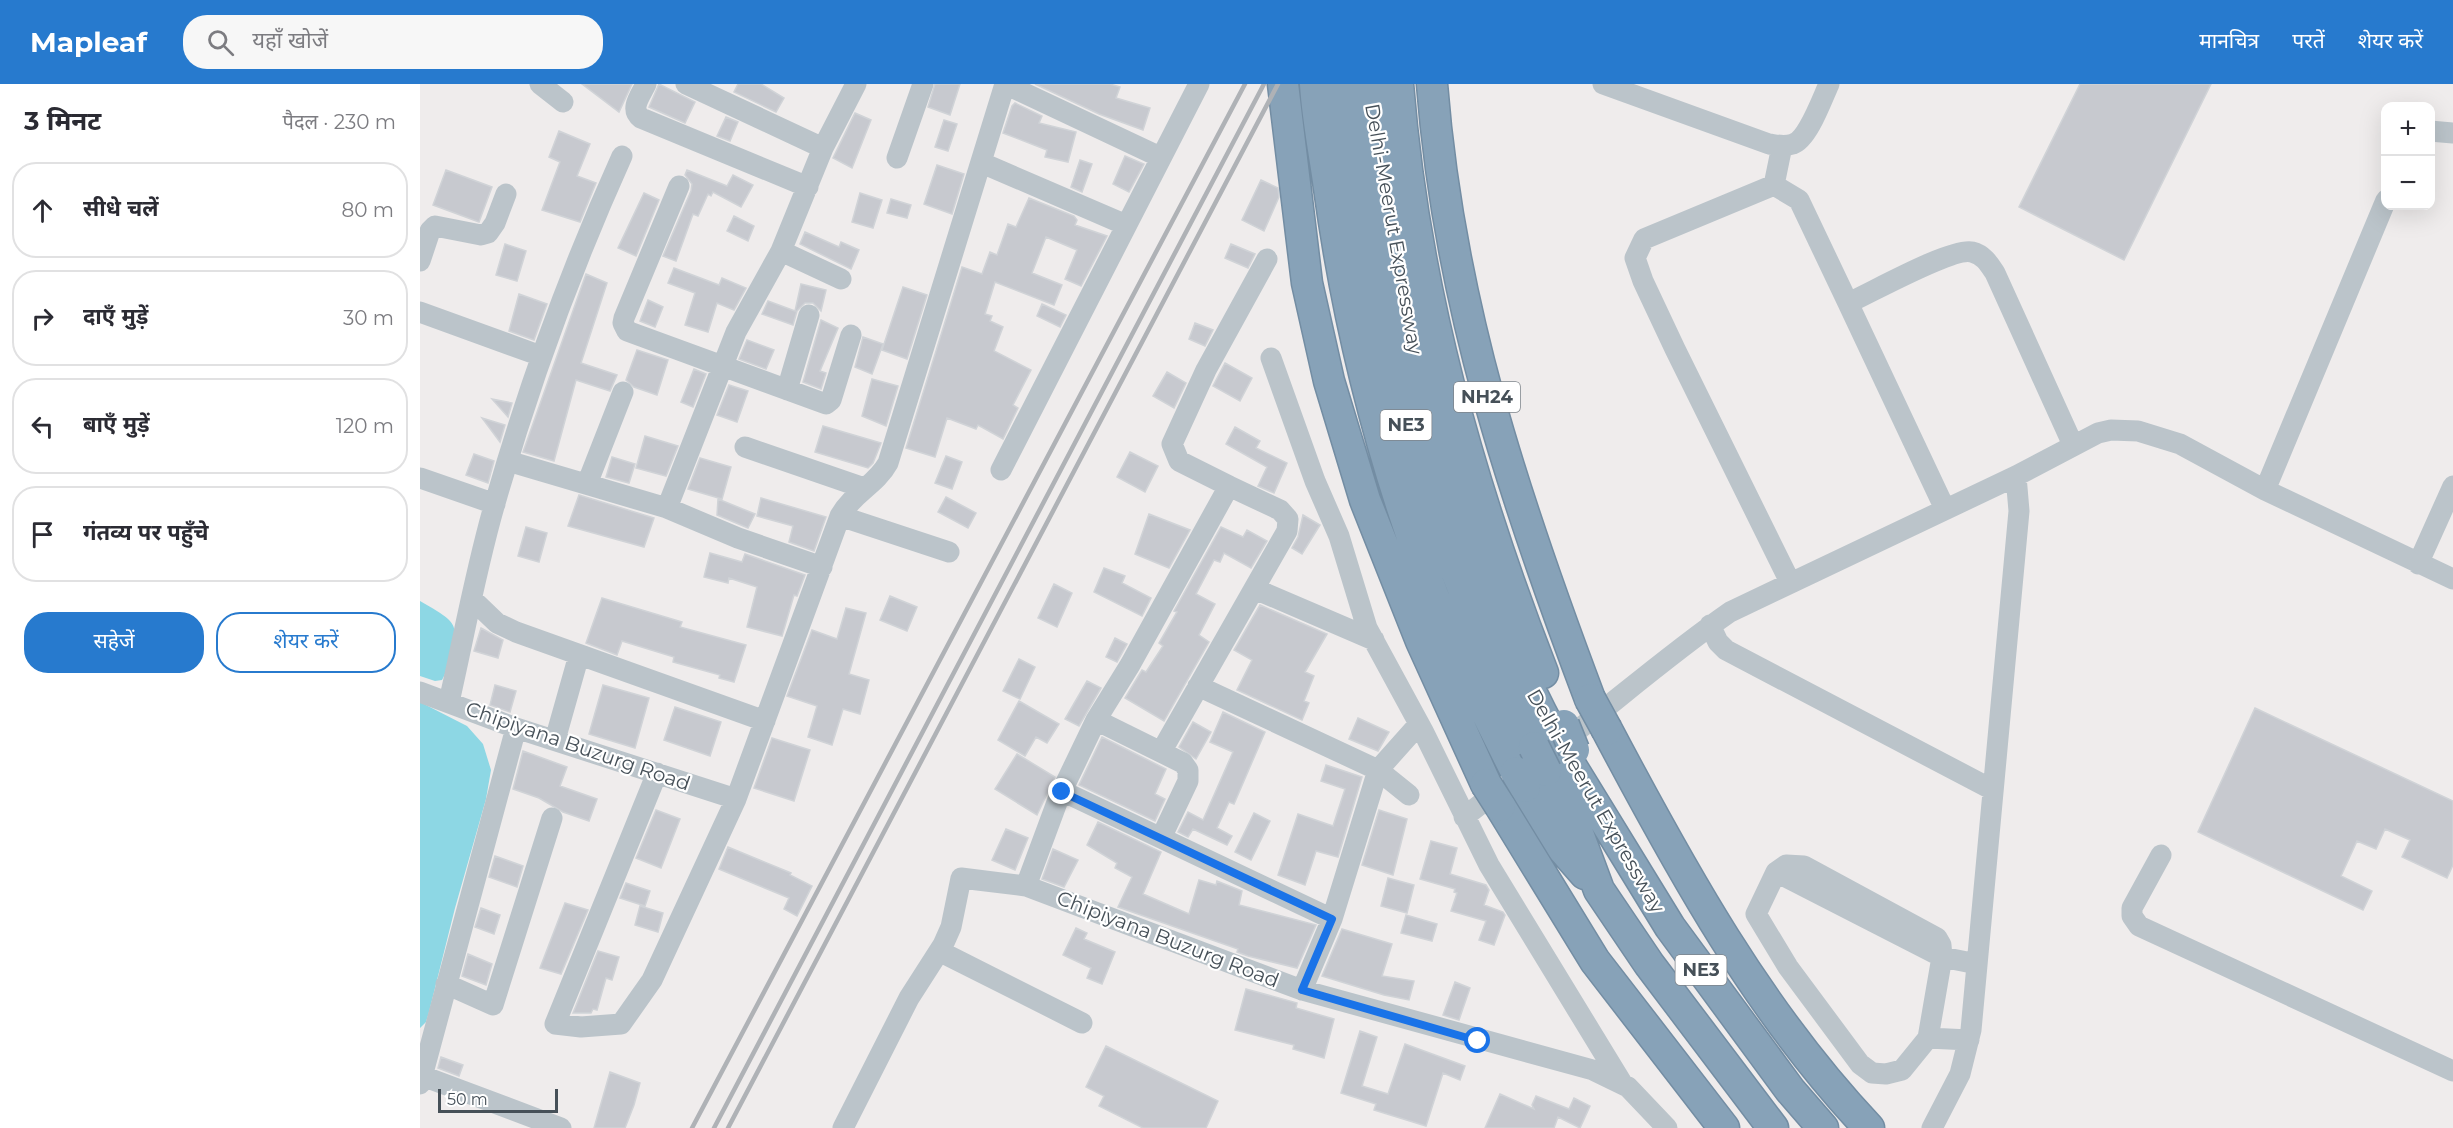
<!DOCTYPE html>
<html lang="hi">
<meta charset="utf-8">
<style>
:root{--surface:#fff;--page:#f7f7f7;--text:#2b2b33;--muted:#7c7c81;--line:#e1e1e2;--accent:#277ace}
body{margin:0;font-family:Montserrat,"Noto Sans Devanagari",sans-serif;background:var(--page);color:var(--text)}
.controls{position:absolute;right:18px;top:18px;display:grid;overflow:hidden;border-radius:12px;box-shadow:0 6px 24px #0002}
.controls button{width:54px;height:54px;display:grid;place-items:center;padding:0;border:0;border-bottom:2px solid var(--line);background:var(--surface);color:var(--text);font:30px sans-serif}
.scale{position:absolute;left:18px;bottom:15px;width:120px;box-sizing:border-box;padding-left:6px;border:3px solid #465058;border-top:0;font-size:16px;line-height:21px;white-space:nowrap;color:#465058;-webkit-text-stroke:4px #fff;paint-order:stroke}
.stop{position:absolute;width:18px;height:18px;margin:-14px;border:4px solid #1a73e8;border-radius:50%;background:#fff}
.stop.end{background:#1a73e8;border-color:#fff;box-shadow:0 2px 6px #0008}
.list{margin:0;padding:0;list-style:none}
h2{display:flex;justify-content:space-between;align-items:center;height:78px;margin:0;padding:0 24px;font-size:26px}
h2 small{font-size:20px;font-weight:400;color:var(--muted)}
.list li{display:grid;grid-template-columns:39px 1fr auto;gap:18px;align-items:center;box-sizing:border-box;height:96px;margin:0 12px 12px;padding:0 12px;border:2px solid var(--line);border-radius:24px}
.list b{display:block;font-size:22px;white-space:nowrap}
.list em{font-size:20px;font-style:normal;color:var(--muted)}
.actions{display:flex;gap:12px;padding:18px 24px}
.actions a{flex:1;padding:14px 0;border:2px solid var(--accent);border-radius:24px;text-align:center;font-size:21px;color:var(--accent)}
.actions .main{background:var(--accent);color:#fff}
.icon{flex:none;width:33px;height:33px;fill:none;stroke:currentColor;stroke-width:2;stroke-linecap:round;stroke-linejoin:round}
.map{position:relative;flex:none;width:2033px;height:1044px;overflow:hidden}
header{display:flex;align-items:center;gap:36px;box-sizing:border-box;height:84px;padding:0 30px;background:var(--accent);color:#fff}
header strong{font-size:28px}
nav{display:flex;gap:33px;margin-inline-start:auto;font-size:21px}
.search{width:420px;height:54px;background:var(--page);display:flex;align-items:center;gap:15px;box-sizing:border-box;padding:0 21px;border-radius:24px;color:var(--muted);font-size:22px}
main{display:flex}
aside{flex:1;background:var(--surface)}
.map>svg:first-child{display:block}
.water{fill:#8dd7e4}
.building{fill:#c7c9cf;stroke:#d0d3d7;stroke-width:1.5}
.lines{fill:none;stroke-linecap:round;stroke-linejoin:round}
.highway-casing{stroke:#738da3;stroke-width:33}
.minor{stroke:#bbc4ca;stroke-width:21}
.highway{stroke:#87a2b8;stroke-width:30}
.rail{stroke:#afb2b6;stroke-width:4.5}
.highway-bridge-casing{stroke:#738da3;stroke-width:33;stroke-linecap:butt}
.highway-bridge{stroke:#87a2b8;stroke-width:30}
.route{stroke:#1a73e8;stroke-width:8}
.labels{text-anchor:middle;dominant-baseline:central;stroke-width:4.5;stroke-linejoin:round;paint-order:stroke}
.shield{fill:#fff;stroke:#7e848a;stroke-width:1.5}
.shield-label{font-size:18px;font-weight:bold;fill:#465058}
.street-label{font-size:20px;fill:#465058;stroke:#fff}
</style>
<header>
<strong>Mapleaf</strong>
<div class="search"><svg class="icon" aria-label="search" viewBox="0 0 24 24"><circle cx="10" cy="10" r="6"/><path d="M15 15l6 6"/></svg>यहाँ खोजें</div>
<nav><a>मानचित्र</a><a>परतें</a><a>शेयर करें</a></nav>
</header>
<main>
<aside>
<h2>3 मिनट<small>पैदल · 230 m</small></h2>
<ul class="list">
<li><svg class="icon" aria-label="ahead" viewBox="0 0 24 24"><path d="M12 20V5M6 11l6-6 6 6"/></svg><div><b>सीधे चलें</b></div><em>80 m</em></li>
<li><svg class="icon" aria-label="right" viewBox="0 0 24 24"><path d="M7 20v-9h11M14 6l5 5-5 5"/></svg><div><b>दाएँ मुड़ें</b></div><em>30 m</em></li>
<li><svg class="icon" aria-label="left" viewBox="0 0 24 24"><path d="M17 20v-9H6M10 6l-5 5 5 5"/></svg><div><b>बाएँ मुड़ें</b></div><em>120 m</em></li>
<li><svg class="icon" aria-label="arrive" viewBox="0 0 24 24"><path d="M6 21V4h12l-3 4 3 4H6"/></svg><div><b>गंतव्य पर पहुँचे</b></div></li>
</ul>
<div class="actions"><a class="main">सहेजें</a><a>शेयर करें</a></div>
</aside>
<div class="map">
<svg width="2033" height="1044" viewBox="0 0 2033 1044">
<rect width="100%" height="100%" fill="#efecec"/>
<path class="water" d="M0 517C46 543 37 541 25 590L22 596 15 597 0 592Z
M0 618 47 642 63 660 71 686 66 715 35 824 9 928 6 938 0 944Z"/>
<path class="building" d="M162 0H212L199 28Z
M239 0 275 18 265 39 229 23Z
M318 0H341L364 14 356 28 314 8Z
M515 0H540L530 31 508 23Z
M615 0H690L700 3 696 14 730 24 723 46 679 30Z
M1660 0H1791L1704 176 1599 123Z
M595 19 622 32 619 39 656 48 648 78 625 73 627 66 583 49 592 22Z
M435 29 451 36 432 84 413 74Z
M306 33 318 38 310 57 297 52Z
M524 36 537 40 528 67 515 63Z
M139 47 170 60 157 92 176 99 160 138 122 126 140 78 129 73Z
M705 72 724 80 709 108 693 100Z
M660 76 672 80 662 108 651 103Z
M517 81 544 90 532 130 504 120Z
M26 86 72 103 59 138 13 121Z
M267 86 307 102 313 91 333 101 321 123 293 108 291 112 288 110 278 132 273 130 256 177 243 172 271 107 272 100 265 91Z
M841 96 858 104 859 113 844 147 822 136Z
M224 109 239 116 216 172 198 164Z
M440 109 462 116 453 144 432 138Z
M609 114 654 132 657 136 655 141 687 152 661 202 645 195 657 166 626 153 612 189 642 201 634 221 575 198 565 230 572 232 570 237 583 243 574 267 611 286 593 321 598 324 583 355 558 341 556 345 527 334 515 373 486 364 542 183 562 190 570 168 577 171 588 140 596 143Z
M471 115 491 121 487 134 467 129Z
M314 132 334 142 328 157 307 147Z
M385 148 419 163 421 158 439 166 431 185 380 160Z
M85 160 106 167 97 197 76 191Z
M811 160 835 170 828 184 805 174Z
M254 184 299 201 302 194 326 204 314 226 297 219 288 248 265 241 275 209 248 199Z
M166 190 187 199 161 279 197 291 190 307 156 296 134 377 103 368Z
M381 200 406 206 401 227 393 219H385L377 227 373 241 342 230 348 217 375 227Z
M483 203 507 211 487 275 462 266Z
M99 210 127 220 114 256 89 247Z
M228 216 243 223 235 243 220 237Z
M622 220 646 231 640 243 617 232Z
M401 236 418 244 400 287 406 289 401 305 383 298Z
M775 239 793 246 785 262 769 255Z
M443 253 463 260 452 290 435 283Z
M327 256 354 266 346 285 319 275Z
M217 266 248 276 237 311 214 303 206 296Z
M805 279 832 294 820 317 793 302Z
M274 285 286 290 273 323 261 318Z
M747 288 766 299 754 324 733 312Z
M452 295 478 302 466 342 442 332Z
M309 301 328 307 317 338 297 331Z
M72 315 92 319 88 333Z
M62 334 85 341 80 358Z
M403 342 461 359 453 379 448 384 395 368Z
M815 343 840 357 836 364 867 379 854 409 838 402 847 383 806 360Z
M225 352 258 362 246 392 216 384Z
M710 368 738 382 725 408 697 393Z
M54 370 74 377 68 399 46 391Z
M526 372 542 378 532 405 515 399Z
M192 373 215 380 209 399 186 393Z
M280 374 311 383 302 415 268 405Z
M159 411 234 434 224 463 148 442Z
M526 413 556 429 548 444 518 428Z
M341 414 406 433 394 467 369 458 373 442 337 432Z
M298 415 335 430 328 444 297 431Z
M729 430 770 446 749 484 715 470Z
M883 431 900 441 882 470 872 464 878 453Z
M106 443 127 449 119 478 98 472Z
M801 443 823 453 827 446 847 457 831 484 804 469 800 478 794 476 776 510 795 520 779 551 789 558 744 637 705 614 722 586 726 588 743 562 739 559 757 528 754 527Z
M290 469 322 478 325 470 385 491 377 512 374 511 362 552 327 543 337 503 309 494 308 499 284 493Z
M684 484 705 492 702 499 731 514 722 532 674 508Z
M634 500 652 509 637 543 618 534Z
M470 512 497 523 487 547 460 536Z
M182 514 262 538 260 543 326 561 314 598 299 594 300 591 253 578 254 573 202 557 197 571 166 559Z
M840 521 907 550 885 588 894 592 884 617 889 619 882 636 817 606 832 576 814 566Z
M426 524 446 529 429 590 449 596 440 630 423 625 412 661 388 653 397 622 367 612 392 546 417 555Z
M61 544 83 556 78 574 54 567Z
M695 554 707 560 697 578 686 573Z
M599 575 615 583 600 615 583 607Z
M667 597 681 604 659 642 645 635Z
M75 601 96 607 90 628 70 621Z
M183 601 229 614 215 664 169 650Z
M599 617 639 640 627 659 616 653 605 672 578 656Z
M255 623 301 638 290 672 244 656Z
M1835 624 2033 717V781L2027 794 1982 773 1990 756 1965 745 1956 765 1937 757 1921 792 1952 807 1943 826 1778 748Z
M803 628 845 648 814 720 809 718 797 744 812 752 807 761 773 745 768 753 758 748 768 728 783 736 813 668 790 658Z
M938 634 969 648 958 667 929 655Z
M773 638 791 648 776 675 759 663Z
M682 653 746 685 735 710 745 715 735 737 659 701Z
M352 654 390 666 374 717 334 704Z
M103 667 147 683 140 702 177 715 169 737 143 728 119 714 93 705Z
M597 670 635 693 617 731 575 705Z
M906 681 942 693 918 773 896 767 885 801 858 791 878 730 913 742 925 705 901 697Z
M236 726 260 735 241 784 216 774Z
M959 726 987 735 973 791 942 781Z
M834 729 850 737 831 776 815 768Z
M678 738 741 768 723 810 769 830 779 796 796 801 797 797 822 807 819 821 896 841 877 884 828 872 817 868 818 865 698 823 712 793 695 784 697 779 667 761Z
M586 745 608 754 595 786 572 776Z
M1011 757 1037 764 1030 790 1066 801 1069 806 1064 821 1083 828 1085 831 1074 861 1059 856 1066 837 1031 827 1037 809 1034 808 1035 805 1000 795Z
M308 763 371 789 370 791 392 802 377 832 364 825 369 814 299 785Z
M633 765 658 776 644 803 622 795Z
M75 772 103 782 97 803 69 793Z
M968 794 994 801 987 829 961 822Z
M206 799 230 807 225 822 200 814Z
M145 819 168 826 141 890 120 884Z
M220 822 243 829 238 848 215 841Z
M61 824 80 831 74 850 55 843Z
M986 831 1017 840 1012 857 981 849Z
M656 844 667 849 664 855 695 868 682 900 667 894 671 884 643 871Z
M922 845 972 860 962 892 994 897 989 916 964 911 902 892Z
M178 867 199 873 192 896 186 894 177 926 173 925 171 929H153Z
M48 870 72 880 66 901 42 892Z
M1035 898 1050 904 1039 936 1023 931Z
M826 905 877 919 876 924 914 935 904 974 873 965 874 961 815 946Z
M940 947 957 953 942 1002 968 1010 985 960 1045 982 1040 996 1023 989 1006 1042 954 1026 956 1020 921 1009Z
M686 962 798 1017 786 1044H723L679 1022 684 1012 666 1003Z
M21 973 43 981 39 992 18 984Z
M190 988 220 999 214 1021 205 1044H174Z
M1080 1010 1114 1025 1112 1021 1116 1012 1149 1025 1154 1014 1170 1022 1160 1044 1138 1033 1134 1044H1065Z"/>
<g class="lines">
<defs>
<path id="highway" d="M863 0 887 199 909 297 945 416 1001 557 1066 700
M895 0C897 35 904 69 909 104 927 235 959 365 1005 490 1030 558 1064 624 1096 688
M922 0C942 230 1010 457 1114 663
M949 0C976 221 1027 452 1132 649
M978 0C994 204 1049 399 1123 589
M1012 0C1029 219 1093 411 1170 615
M1187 646C1261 786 1339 928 1449 1044
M1142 667 1250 843 1370 1006 1403 1044
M1126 687 1159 752 1179 806 1229 880 1353 1044
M1105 703 1143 765 1165 790
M1080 722 1175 877 1304 1044"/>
</defs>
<use href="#highway" class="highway-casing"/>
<path class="minor" d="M120 0 143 18
M226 0C221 11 209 25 221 34L388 103
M266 0 403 64
M585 0 740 73
M1183 0 1349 60C1357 61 1365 63 1373 60 1388 55 1402 15 1409 0
M2010 47 2033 49
M477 74 503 0
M562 79 706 141
M1354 101 1224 155 1215 174 1223 197 1255 265 1370 498
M1354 101 1379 116 1428 219
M1354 101 1362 62
M259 102 204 234 203 239 207 247 406 320 411 316 431 251
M361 167 421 195
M0 177 10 147 15 142 61 151 68 149 75 139 86 110
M0 228 121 272
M851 274 895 397 919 452 947 544 1003 647 1069 781 1202 999
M367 306 389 231
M325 363 444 404
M88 377 247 424 318 454 402 483
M581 386 779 0
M0 394 75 420
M167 400 203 308
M1845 406 1966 116
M247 424 316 248 361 167 403 64 436 0
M1525 425 1428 219C1451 209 1532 163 1552 168 1564 171 1569 180 1575 189L1653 361
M420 432 529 468
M1998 480 2033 402
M835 505 954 556
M53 516 77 539 96 548 345 637
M1290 541 1298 558 1306 566 1573 706
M778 602 958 686 989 711
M0 608 96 644 316 715
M29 618C44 552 56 484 75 419 109 300 151 185 202 72
M676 636 763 679 768 686V697L741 754
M135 656 159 571
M1140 660C1197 616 1251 569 1310 528L1596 392 1678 349 1691 346 1718 347 1760 360 1845 406 2033 495
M741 668 867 447 868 435 860 426 809 402
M237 689 135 940 161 943 201 940 232 896 316 715 420 432C433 409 456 401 468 379L585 0
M642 707 912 835
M1044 733 1084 702
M1741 771 1712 824V832L1719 842 2033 987
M1356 788 1522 873 1508 954 1482 986 1466 990 1452 989 1440 980 1368 883 1336 830 1356 788 1366 781 1384 782 1517 854 1521 861 1522 873 1557 880
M606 802 639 713 676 636 710 581 809 402 759 377 752 360 786 286 847 175
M519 867 662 939
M26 900 73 921 132 734
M882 906 912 835 958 686 999 640
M1508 954 1549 956
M0 991 141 1044
M0 1000 96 644
M423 1044 489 914 523 861 531 843 541 794 606 802 882 906 1173 986 1208 1003 1247 1044
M1512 1044 1540 990 1551 946 1599 427 1596 392"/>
<use href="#highway" class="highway"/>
<path class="rail" d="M272 1044 825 0
M294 1044 844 0
M308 1044 858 0"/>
<defs>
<path id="highway-bridge" d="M1170 615 1187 646
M1144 641 1154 666
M1114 663 1126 687
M1096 688 1105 703
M1066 700 1080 722"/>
</defs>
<use href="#highway-bridge" class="highway-bridge-casing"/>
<use href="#highway-bridge" class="highway-bridge"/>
</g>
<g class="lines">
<path class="route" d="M642 708 912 835 882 906 1058 957"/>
</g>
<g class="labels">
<g class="shield">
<rect x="1034" y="298" width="66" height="30" rx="4.5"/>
<rect x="960.5" y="326" width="51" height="30" rx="4.5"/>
<rect x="1255.5" y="871" width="51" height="30" rx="4.5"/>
</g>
<g class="shield-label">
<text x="1067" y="313">NH24</text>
<text x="986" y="341">NE3</text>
<text x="1281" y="886">NE3</text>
</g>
<g class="street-label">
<text transform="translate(974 145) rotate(80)">Delhi-Meerut Expressway</text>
<text transform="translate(158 662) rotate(19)">Chipiyana Buzurg Road</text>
<text transform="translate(1176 717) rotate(60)">Delhi-Meerut Expressway</text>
<text transform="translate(748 855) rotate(21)">Chipiyana Buzurg Road</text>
</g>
</g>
</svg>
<div class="controls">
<button>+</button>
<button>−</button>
</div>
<div class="scale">50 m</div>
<div class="stop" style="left:1058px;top:957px"></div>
<div class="stop end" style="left:642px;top:708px"></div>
</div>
</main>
